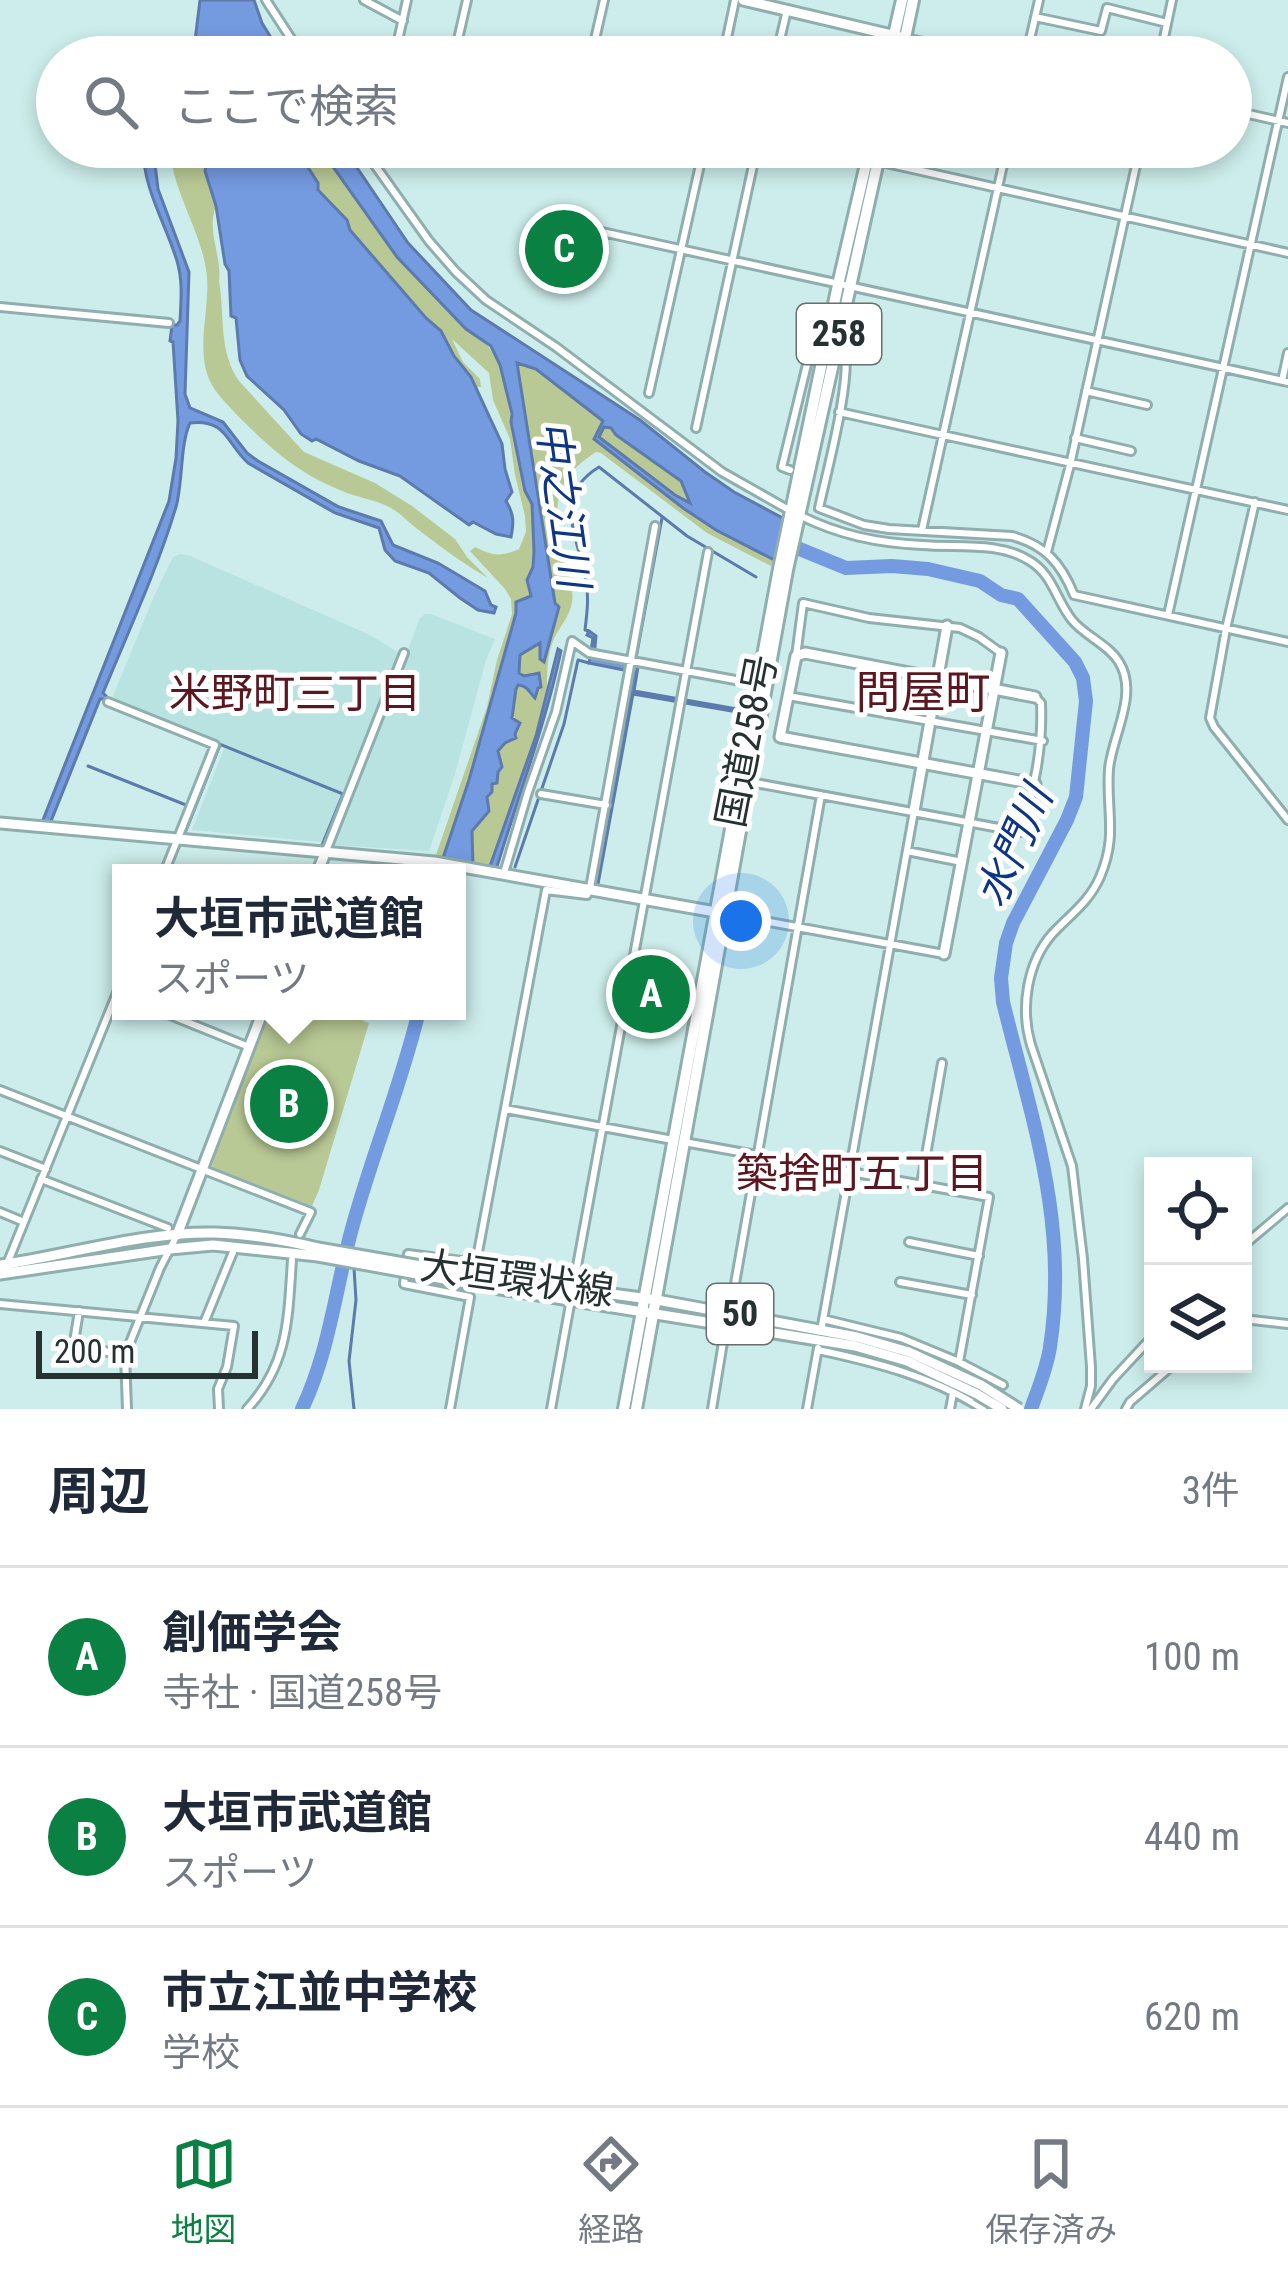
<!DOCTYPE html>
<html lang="ja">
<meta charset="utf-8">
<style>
:root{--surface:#fff;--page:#f2f2f3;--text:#1f2937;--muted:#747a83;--line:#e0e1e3;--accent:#0b8043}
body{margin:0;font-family:"Roboto Condensed","Noto Sans JP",sans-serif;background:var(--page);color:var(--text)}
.controls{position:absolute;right:36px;bottom:36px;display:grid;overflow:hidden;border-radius:0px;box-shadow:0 6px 18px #0003}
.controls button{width:108px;height:108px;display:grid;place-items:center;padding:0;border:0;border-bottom:3px solid var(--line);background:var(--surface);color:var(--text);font:60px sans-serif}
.scale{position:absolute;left:36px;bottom:30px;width:222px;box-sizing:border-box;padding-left:12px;border:6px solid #253231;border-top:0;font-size:33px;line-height:42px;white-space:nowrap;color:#253231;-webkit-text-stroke:9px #fff;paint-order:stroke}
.you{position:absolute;left:741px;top:921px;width:42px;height:42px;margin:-30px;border:9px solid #fff;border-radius:50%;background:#1a73e8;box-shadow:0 0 0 18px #1a73e833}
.badge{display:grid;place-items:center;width:78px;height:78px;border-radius:50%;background:var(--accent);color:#fff;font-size:39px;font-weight:700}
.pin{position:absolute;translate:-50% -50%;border:6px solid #fff;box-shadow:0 3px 12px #0006}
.popup{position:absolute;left:112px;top:864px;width:354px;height:156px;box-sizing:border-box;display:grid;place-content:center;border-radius:0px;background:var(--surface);filter:drop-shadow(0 3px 9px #0005);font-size:39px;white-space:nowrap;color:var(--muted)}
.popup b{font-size:45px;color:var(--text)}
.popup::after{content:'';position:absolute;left:50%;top:100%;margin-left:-24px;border:24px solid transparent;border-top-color:var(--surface)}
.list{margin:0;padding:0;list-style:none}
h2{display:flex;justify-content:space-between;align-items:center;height:156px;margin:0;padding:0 48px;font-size:51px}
h2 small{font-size:39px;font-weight:400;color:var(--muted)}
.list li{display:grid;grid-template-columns:78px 1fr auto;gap:36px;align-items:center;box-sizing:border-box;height:180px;padding:0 48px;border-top:3px solid var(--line)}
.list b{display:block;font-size:45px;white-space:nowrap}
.list p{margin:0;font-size:39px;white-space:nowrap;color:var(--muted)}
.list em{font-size:39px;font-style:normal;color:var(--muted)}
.icon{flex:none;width:66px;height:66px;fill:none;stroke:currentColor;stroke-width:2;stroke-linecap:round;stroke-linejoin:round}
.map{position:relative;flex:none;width:1288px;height:1409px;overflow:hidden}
.search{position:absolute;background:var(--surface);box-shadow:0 6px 18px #0003;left:36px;right:36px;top:36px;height:132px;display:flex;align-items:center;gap:30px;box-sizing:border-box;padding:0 42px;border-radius:66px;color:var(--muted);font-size:45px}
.sheet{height:696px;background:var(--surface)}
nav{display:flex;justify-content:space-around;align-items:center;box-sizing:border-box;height:168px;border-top:3px solid var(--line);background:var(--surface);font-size:33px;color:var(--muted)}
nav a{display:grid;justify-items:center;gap:6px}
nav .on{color:var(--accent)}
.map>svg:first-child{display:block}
.built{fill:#b9e3e0}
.green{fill:#b9c995}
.water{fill:#749ae0;stroke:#5c7bac;stroke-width:3;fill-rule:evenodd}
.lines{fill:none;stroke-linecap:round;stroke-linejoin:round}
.stream{stroke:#5c7bac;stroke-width:3}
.river{stroke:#749ae0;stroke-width:14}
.street-casing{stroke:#8faead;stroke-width:12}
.secondary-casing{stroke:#8faead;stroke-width:15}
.primary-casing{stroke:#8faead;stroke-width:15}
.highway-casing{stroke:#8faead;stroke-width:16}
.street{stroke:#fff;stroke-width:6}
.secondary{stroke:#fff;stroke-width:9}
.primary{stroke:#fff;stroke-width:9}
.highway{stroke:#fff;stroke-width:10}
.primary-bridge-casing{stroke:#8faead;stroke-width:15;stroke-linecap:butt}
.primary-bridge{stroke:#fff;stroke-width:9}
.labels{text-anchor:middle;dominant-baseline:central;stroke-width:10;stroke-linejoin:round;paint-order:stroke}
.shield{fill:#fff;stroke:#66706f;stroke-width:3}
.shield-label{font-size:36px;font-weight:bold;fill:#253231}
.street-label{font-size:39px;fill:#253231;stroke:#fff}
.water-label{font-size:42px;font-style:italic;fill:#0d3687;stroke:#fff}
.neighbourhood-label{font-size:42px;fill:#5b161f;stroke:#fff}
.quarter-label{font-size:45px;fill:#5b161f;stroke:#fff}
</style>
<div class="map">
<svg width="1288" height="1409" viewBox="0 0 1288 1409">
<rect width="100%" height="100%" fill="#ccedeb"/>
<path class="built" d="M180 554 190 556 370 635 399 653 322 842 192 830 225 746 116 701 113 696 155 594 173 557Z
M425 614H431L495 639 486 660 455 774 429 851 333 845 420 618Z"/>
<path class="green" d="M170 147H210L205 171 216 206C206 232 222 255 219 281 225 314 218 351 239 381L304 452 375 483 412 506 455 539 467 557 488 578C464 564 442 548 420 531 410 524 402 514 391 508 375 499 357 498 340 490 296 472 269 447 237 415 227 404 215 393 209 379 195 344 212 305 206 269 199 226 172 191 170 147Z
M295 147H319C358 205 399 262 448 312 470 335 486 335 500 365L527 495 532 504 534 551 533 567 527 579 531 596 516 602V613L469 780 443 858 436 855 487 707 497 660 512 614 511 599 505 589 470 551 475 547C493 556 501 557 519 549L526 532 525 516 515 475 510 439 493 400 489 373 452 339 463 362 480 379 481 387H474L441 331 426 318 350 230 347 220 318 190V183Z
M517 361 536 369 604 422 594 439 683 508 716 530 774 560 771 566 707 533 601 453 596 452C547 483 554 516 566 566 569 577 574 591 572 602 570 618 556 630 552 644 544 666 550 685 544 707 537 735 526 760 517 787 508 813 500 840 490 866L473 863 472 831 487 815V796L492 792V784L497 783 498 772 501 770 498 751 505 743 516 738 515 734 520 723 512 715 517 686 528 688 536 697 539 685 534 672 524 676 519 673 520 655 541 643 540 659 559 607 555 603Z
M604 427 611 428 616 435 681 481 690 504 675 495 599 437Z
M271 1011H336L369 1023 319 1190 312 1206 212 1167 219 1138Z"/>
<path class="water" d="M200 0H254L262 23 283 57H264L250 41 247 43 246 57H193Z
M143 147H153L158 189 189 272 185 394 190 408 223 422 247 453 258 461 339 507 381 521 393 545 438 563 485 591 491 605 496 607 494 613 478 610 460 598 429 573 395 561 385 550 379 528 335 513 248 463C226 443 227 419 190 423 180 444 183 482 176 507 157 570 128 632 103 693L106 696 105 699H100L49 826 41 825 169 501 176 458 178 421 173 342 170 341 172 325H177L180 321C181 300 183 281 177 261 165 222 143 189 143 147Z
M210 147H295L318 183V190L347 220 350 230 426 318 441 331 454 356 471 377 502 444 505 469 512 492 506 501C514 514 514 522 511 537L496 534 473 522 469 525 400 476 359 461 316 439 312 441 301 434 284 410 247 376 240 360 236 318 231 316 229 271 225 264 216 206 205 171Z
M319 147H343L408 243 471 310 640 420 705 472 734 492 792 523 784 565 716 530 683 508 594 439 603 421 536 369 517 363 555 603 559 607 544 662 540 659V643L520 655 519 673 524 676 539 673 541 687 538 688 535 698C529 692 528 686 518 685L516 689 512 718 520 723 515 734 516 738 505 743 498 751 502 767 498 772 497 783 492 784V792L487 797 489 811 472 831 473 866 442 861 469 780 516 613V602L531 596 527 580 533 567 534 551 532 504 525 491 511 422 512 414 500 365 491 346 466 329 397 257ZM604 427 611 428 616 435 681 481 690 503 675 495 599 437Z
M589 631 596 636 594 658 638 667 634 691 743 710V713L633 694 598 884 595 881 634 672 589 663 593 638 587 635Z
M558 649 561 651C545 726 518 797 496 870L489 869 536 736Z"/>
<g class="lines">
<path class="stream" d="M697 629 711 554
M589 631 585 630C587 613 589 598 586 581 579 538 550 497 599 467L687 536 756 577
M636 658 662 518
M118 703 343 794 322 845
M88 766 186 805
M185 833 220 745
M515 867 564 724 578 660 589 663
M351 1231 353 1252
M354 1409 349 1361 356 1300 354 1268"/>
<path class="river" d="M785 543 846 568 892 566 928 569 980 581 1001 595 1018 599 1075 662 1083 678 1086 701 1076 797 1067 820 1013 923 1006 943 1001 978 1003 1002C1032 1120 1069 1223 1050 1347 1047 1368 1038 1389 1031 1409
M302 1409C329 1352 335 1292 351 1232 371 1157 401 1086 419 1011"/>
<defs>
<path id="street" d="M266 0 303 57
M364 0 403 21
M407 0 395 54 407 57
M1035 17 1101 31 1107 8 1167 23
M905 38 995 57
M454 57 467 0
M591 57 604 0
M723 57 735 0
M776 57 787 10
M1026 57 1039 0
M1160 57 1172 0
M1231 110 1288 123
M362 147 429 241 456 272 486 300 556 347 722 472 789 510
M809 147 868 160
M1007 147 943 435 1288 510
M877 161 1288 253
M601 237 602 232 1288 382
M0 307 169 323
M837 342 844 344C853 376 827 471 819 508L864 525 889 529 1012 536C1045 545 1061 563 1074 595L1288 642
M1282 381 1288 353
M1086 391 1147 405
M649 393 704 147
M839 412 943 435 922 530
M696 428 757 147
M1075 438 1131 451
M790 470 782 467 811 348 817 338 826 340
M1255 502 1226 629 1210 718 1214 727 1288 820
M799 515C839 535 878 543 922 545 957 548 999 541 1030 561 1053 575 1056 600 1072 620 1085 636 1109 645 1119 662 1139 694 1112 736 1109 769 1106 811 1118 835 1100 877 1089 902 1071 914 1053 933 1027 962 1020 1008 1031 1045L1072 1166 1083 1259 1091 1367V1386L1085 1409
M1047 552 1070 465 1140 147
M1168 615 1288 77
M796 656 803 603 869 618 960 628 979 637 1001 653
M788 696 1043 741
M108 702 215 745 164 873
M750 782 1021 832C1034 787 1043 751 1041 703L1035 697
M541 794 606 805
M326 851 404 653
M907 851 962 862
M504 873 528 792 556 712 572 641 589 653 757 684
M726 914 944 954
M160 1011 249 1047
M0 1090 311 1212 300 1234
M505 1109 673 1140
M684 1142 989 1197 959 1362
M0 1151 46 1169
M41 1179 168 1228
M921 1184 942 1063
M0 1212 24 1222
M909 1242 979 1256
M1243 1246 1288 1208
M7 1264 121 983
M900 1282 972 1295
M573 1288 708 552
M0 1304 234 1326 227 1367 218 1389 219 1409
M79 1311 74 1342 125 1357
M730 1312 821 795
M823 1319 901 1338 959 1362 1003 1385
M1243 1319 1288 1324
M204 1323 233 1252
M821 1331 914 811
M818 1350C874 1362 934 1377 983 1409
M127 1409 125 1355 160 1268 177 1235
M247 1409C289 1364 288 1317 292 1260
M450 1409 470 1297 404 1284 408 1254 476 1263 546 890 587 895 590 888 655 526
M551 1409 571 1299
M712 1409 726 1324
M807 1409 818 1348
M950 1409 953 1393
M1091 1409 1113 1379 1153 1336
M1126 1409 1130 1402 1174 1364"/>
<path id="secondary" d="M743 0 900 37
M1035 697 805 653 796 656 780 737 1035 784
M914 811 947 626
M0 823 434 862 721 913
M317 873 326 851
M944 954 1001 653
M177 1235 263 1011"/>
<path id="primary" d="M0 1265C69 1255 147 1231 215 1233 251 1234 284 1240 318 1248
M0 1274 170 1249 213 1245 318 1256
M490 1278 657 1300 857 1337 909 1352 981 1385
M488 1287 855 1346 907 1361 977 1394"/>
<path id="highway" d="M889 57 902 0
M901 57 913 0
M624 1409 779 569 838 285 870 147
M636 1409 787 570 881 147"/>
</defs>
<use href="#street" class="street-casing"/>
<use href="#secondary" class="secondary-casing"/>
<use href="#primary" class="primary-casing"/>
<use href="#highway" class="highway-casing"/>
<use href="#street" class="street"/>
<use href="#secondary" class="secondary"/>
<use href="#primary" class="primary"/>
<use href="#highway" class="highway"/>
<defs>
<path id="primary-bridge" d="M318 1248 490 1278
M318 1256 488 1287
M981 1385 1019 1409
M977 1394 1002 1409"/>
</defs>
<use href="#primary-bridge" class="primary-bridge-casing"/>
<use href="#primary-bridge" class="primary-bridge"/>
</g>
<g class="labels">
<g class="shield">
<rect x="797" y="304" width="84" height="60" rx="9"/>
<rect x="707" y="1284" width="66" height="60" rx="9"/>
</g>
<g class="shield-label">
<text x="839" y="334">258</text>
<text x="740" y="1314">50</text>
</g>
<g class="street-label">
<text transform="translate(747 741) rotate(-79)">国道258号</text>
<text transform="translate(517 1279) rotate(8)">大垣環状線</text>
</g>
<g class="water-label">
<text transform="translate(563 504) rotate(82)">中之江川</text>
<text transform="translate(1014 846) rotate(-66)">水門川</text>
</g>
<g class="neighbourhood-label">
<text x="295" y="693">米野町三丁目</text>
<text x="862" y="1173">築捨町五丁目</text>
</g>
<g class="quarter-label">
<text x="923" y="692">問屋町</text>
</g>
</g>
</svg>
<div class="controls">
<button><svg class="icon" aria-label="locate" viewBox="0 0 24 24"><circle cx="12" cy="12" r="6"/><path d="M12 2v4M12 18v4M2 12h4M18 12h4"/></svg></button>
<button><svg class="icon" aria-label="layers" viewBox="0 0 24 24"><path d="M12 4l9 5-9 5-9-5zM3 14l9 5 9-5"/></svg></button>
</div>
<div class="scale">200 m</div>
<div class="you"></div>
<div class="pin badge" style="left:651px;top:994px">A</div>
<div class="pin badge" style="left:289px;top:1104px">B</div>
<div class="popup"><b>大垣市武道館</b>スポーツ</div>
<div class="pin badge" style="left:564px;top:249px">C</div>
<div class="search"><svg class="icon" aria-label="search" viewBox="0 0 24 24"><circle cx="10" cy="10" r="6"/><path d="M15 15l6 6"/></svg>ここで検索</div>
</div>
<section class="sheet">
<h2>周辺<small>3件</small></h2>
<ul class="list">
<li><span class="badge">A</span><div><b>創価学会</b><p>寺社 · 国道258号</p></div><em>100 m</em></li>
<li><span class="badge">B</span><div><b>大垣市武道館</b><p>スポーツ</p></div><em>440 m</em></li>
<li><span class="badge">C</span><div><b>市立江並中学校</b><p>学校</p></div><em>620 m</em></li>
</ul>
</section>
<nav>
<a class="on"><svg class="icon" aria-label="map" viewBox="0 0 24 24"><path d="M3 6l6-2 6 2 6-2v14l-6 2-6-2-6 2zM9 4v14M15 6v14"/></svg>地図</a>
<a><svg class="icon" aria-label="directions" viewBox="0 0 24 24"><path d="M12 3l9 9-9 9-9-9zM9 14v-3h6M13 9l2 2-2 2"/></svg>経路</a>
<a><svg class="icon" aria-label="saved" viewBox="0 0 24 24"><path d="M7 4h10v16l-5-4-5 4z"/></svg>保存済み</a>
</nav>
